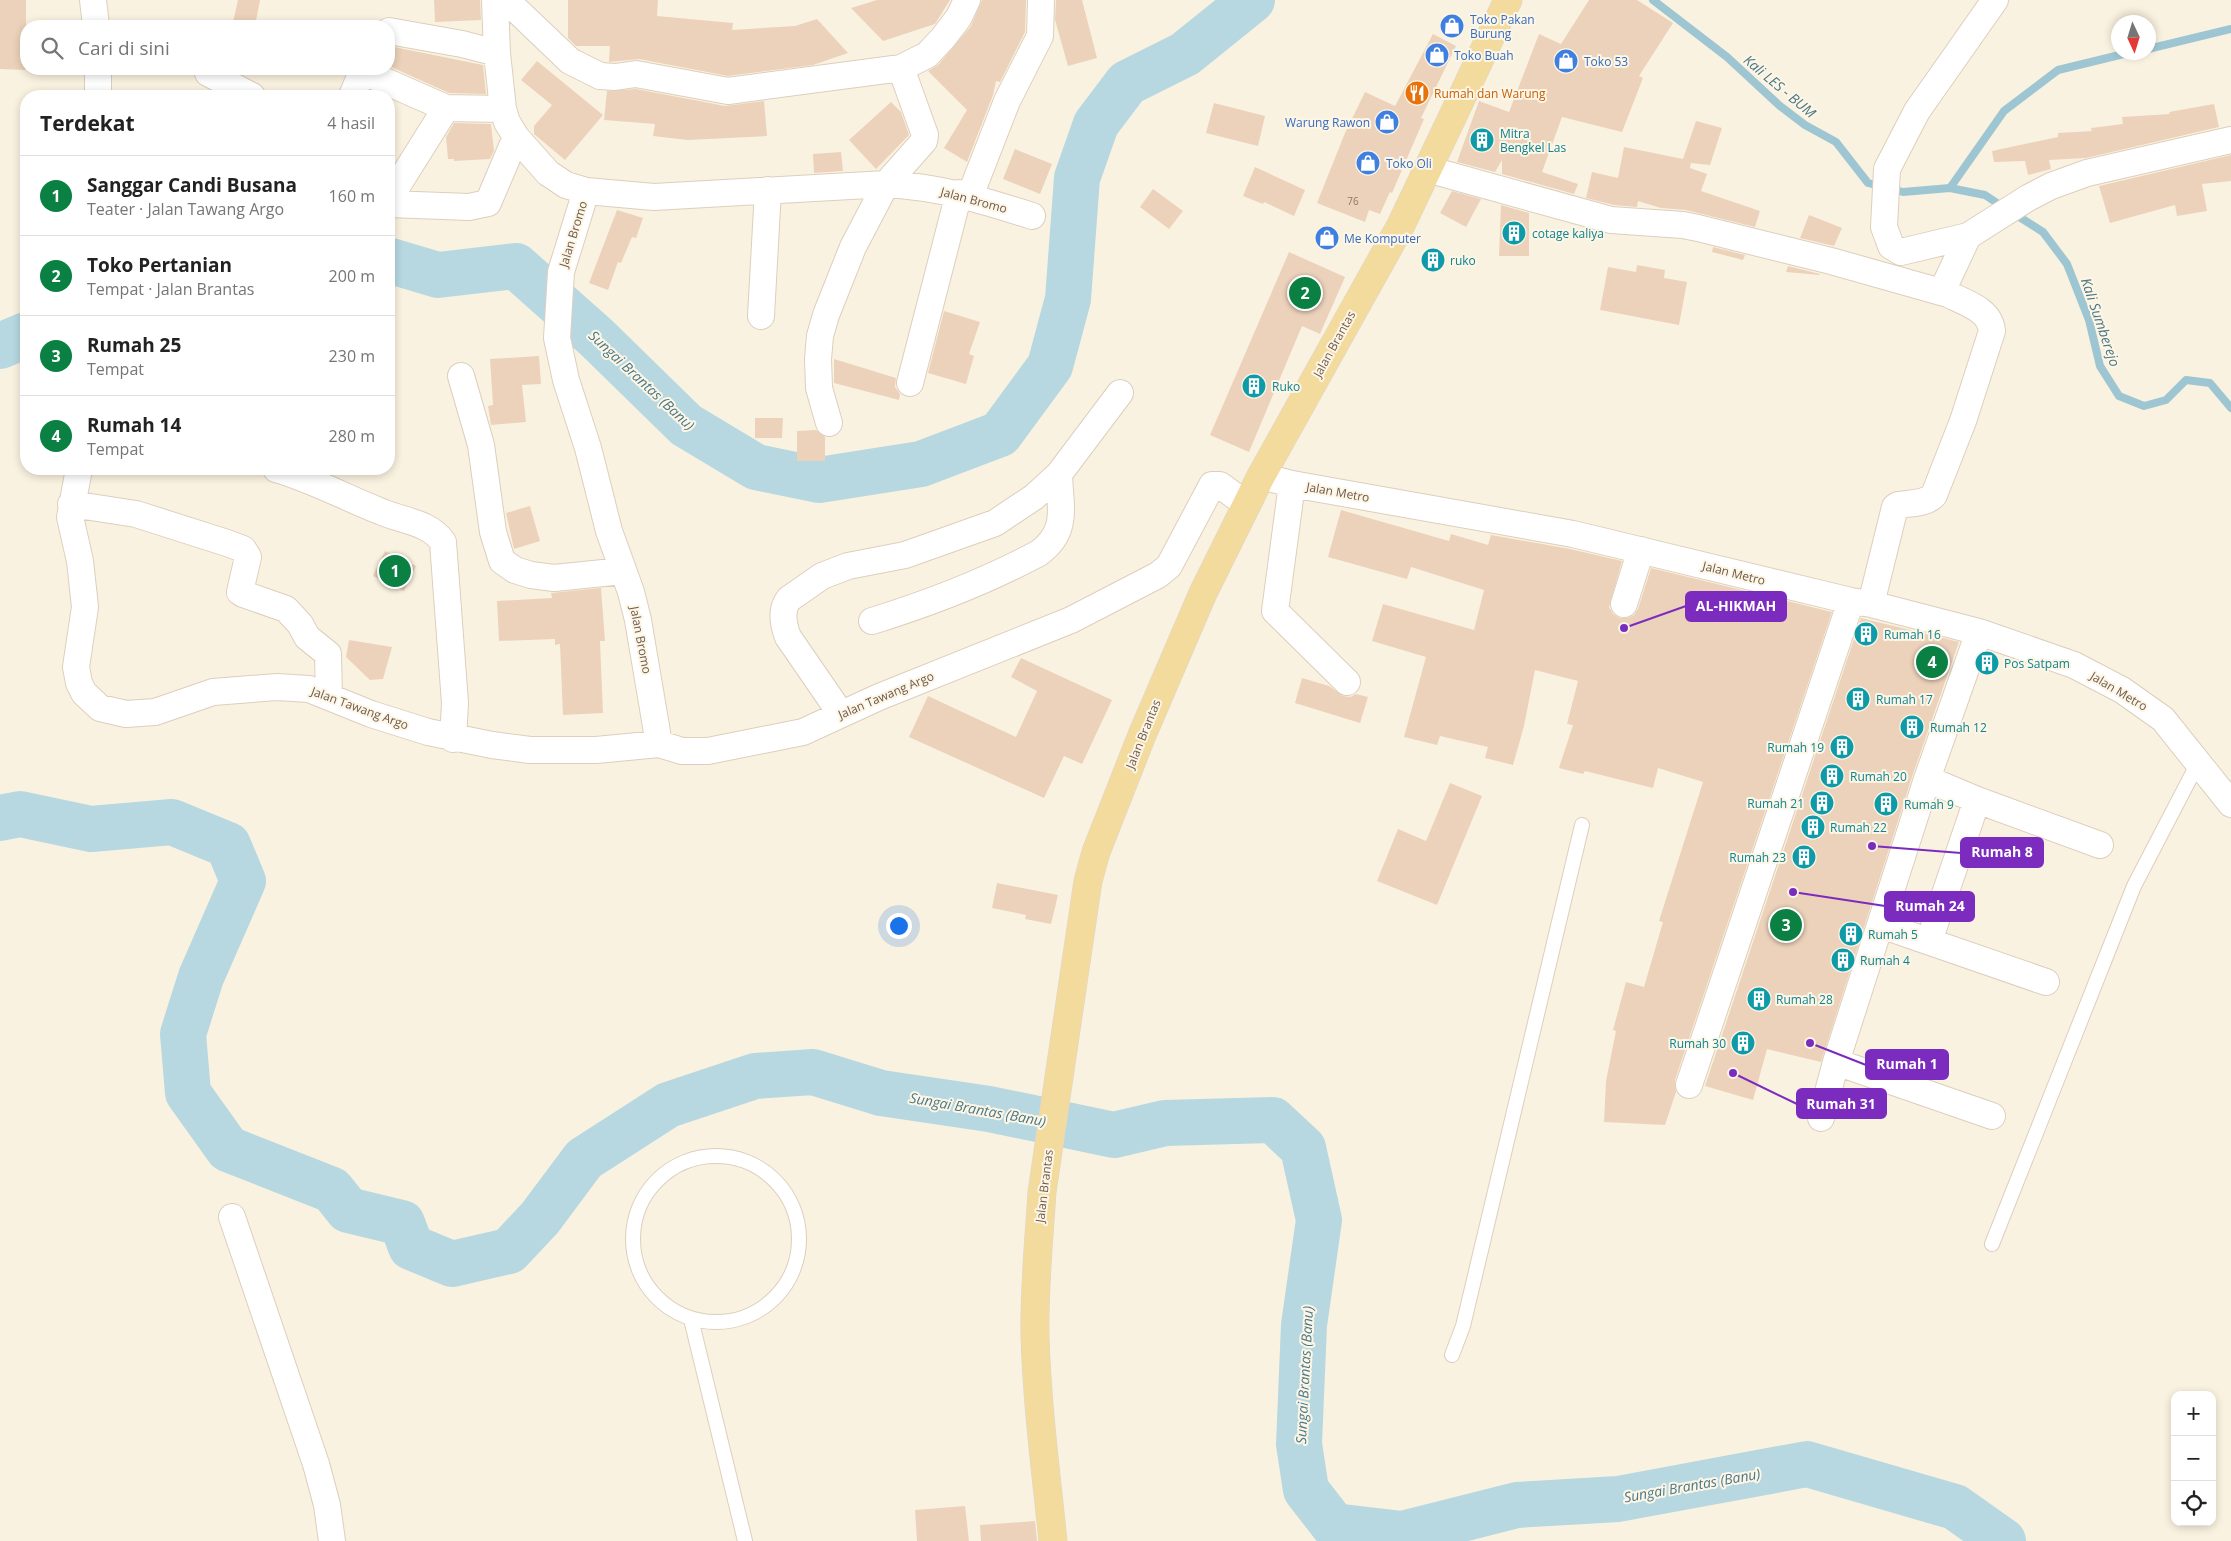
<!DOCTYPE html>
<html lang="id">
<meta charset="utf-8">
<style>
:root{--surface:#fff;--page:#f2f2f2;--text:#222;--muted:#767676;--line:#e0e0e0;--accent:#0b8043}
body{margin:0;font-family:"Open Sans",sans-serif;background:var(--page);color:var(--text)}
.controls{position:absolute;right:15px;bottom:15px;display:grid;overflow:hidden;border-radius:10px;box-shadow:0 2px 8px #0003}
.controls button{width:45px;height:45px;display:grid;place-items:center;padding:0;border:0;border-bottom:1px solid var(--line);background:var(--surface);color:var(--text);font:25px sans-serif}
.compass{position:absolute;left:2111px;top:15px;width:45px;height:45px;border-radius:50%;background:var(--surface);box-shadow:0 2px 8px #0003;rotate:176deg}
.you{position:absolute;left:898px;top:925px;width:18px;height:18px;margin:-12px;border:4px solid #fff;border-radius:50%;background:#1a73e8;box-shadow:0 0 0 8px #1a73e833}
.badge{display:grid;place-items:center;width:32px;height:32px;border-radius:50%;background:var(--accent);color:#fff;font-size:16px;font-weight:700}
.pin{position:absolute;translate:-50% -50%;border:2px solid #fff;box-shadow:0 1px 5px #0006}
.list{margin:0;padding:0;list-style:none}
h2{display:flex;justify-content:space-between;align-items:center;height:65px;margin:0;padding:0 20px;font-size:21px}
h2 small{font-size:16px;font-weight:400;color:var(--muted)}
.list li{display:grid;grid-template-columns:32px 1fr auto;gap:15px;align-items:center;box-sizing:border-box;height:80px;padding:0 20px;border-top:1px solid var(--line)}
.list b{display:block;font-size:19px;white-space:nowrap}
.list p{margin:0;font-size:16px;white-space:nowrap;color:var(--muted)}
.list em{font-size:16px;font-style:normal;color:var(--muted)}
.icon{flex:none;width:28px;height:28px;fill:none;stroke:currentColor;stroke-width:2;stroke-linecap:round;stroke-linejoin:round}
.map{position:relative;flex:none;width:2231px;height:1541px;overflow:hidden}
.search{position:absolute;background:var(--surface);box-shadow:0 2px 8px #0003;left:20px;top:20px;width:375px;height:55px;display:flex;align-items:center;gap:12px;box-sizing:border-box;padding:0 18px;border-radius:20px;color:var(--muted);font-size:19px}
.panel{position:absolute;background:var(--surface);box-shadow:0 2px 8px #0003;left:20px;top:90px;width:375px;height:385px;border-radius:20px}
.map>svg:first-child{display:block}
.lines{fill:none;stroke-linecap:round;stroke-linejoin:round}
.stream{stroke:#9ec6d2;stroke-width:8}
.river{stroke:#b7d8e1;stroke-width:46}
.building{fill:#ecd2ba}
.lane-casing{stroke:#ddcebd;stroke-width:16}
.street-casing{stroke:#ddcebd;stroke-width:28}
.primary-casing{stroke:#dcd7d4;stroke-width:29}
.lane{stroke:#fff;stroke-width:14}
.street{stroke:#fff;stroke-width:26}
.primary{stroke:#f3da9d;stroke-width:28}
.labels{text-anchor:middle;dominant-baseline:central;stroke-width:4;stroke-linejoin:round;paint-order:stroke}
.number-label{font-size:10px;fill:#8e7866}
.shop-label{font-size:12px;fill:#366cbe;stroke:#fdf6e6;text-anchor:start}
.food-label{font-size:12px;fill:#c56008;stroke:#fdf6e6;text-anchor:start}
.culture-label{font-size:12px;fill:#0d838f;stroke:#fdf6e6;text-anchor:start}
.street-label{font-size:12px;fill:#6e5a4a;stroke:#fdf6e6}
.water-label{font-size:14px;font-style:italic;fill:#4a7886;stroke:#fdf6e6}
.leader{fill:none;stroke:#7b2cbf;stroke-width:2}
.callout-dot{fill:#7b2cbf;stroke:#fdf6e6;stroke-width:2}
.callout{fill:#7b2cbf;stroke:#7b2cbf;stroke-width:2}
.callout-label{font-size:14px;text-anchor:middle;font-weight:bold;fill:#fff}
</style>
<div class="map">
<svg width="2231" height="1541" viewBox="0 0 2231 1541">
<rect width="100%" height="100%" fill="#faf2e0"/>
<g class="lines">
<path class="stream" d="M1653 0 1727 57 1780 106 1805 125 1836 142 1868 183 1903 192 1950 188 1985 195 2003 207
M2148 49 2231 29
M1950 188 2004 111 2058 70 2132 52
M2013 213 2043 232 2067 264 2089 320 2100 366 2119 396 2144 406 2166 400 2186 380 2210 383 2231 408"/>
<path class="river" d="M389 262 391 261 438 275 516 266 597 338 686 425 756 467 819 480 921 464 1000 434 1050 366 1068 299 1077 178 1096 124 1127 83 1185 54 1252 0
M0 346 26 335
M0 818 20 814 91 829 172 822 228 845 243 881 201 977 183 1034 188 1093 228 1149 332 1190 348 1210 402 1223 411 1247 452 1264 509 1251 540 1218 584 1159 668 1105 755 1076 813 1072 881 1093 989 1109 1114 1135 1165 1123 1273 1120 1303 1148 1319 1220 1304 1325 1299 1444 1306 1490 1334 1526 1402 1534 1517 1505 1618 1499 1807 1464 1955 1507 2003 1541"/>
</g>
<path class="building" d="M0 0H26V70L0 69Z
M238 0H260L255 26H232Z
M434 0H480L481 20 435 22Z
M568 0H658L657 16 733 23 732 30 795 26 817 19 848 53 813 65 728 76 639 59 609 62 610 46H576L568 38Z
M877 0H950L935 24 883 41 851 8Z
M982 0H1026L1025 32 1000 82 996 81 993 95 967 162 944 148 967 110 928 71 938 65 971 26Z
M1056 0H1082L1097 58 1068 66 1055 20Z
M1589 0H1637L1673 23 1639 76 1643 78 1622 132 1562 117 1542 172 1578 184 1574 194 1502 174V160L1495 172 1457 162 1479 101 1509 112 1539 34 1561 44Z
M1433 34 1456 46 1421 118 1424 119 1392 193 1390 192 1380 214 1369 210 1365 222 1317 203 1345 133 1365 92 1395 106Z
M389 46 483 65 486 94 449 93 389 66Z
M537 61 603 115 565 160 534 134V126L552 105 521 80Z
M636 89 725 106 764 101 767 136 688 140 653 136 655 124 604 120 607 91Z
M891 102 901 112 909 135 876 169 849 140Z
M1214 103 1265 116 1258 146 1206 133Z
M2214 104 2219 127 2086 158 2049 160 2051 169 2028 175 2025 161 1994 162 1992 151 2058 137V133L2092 131 2091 128 2123 124 2122 117 2170 114 2169 112Z
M1696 121 1722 128 1710 165 1691 163 1690 168 1707 174 1701 191 1760 211 1755 227 1686 210 1661 208 1638 201 1637 207 1614 205 1586 198 1592 172 1618 178 1624 147 1683 159Z
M454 123 491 124 494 151 490 159 454 161V159H448L446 137Z
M1015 149 1052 164 1040 194 1003 179Z
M841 152 843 171 814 173 813 154Z
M2231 155V181L2202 184 2207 211 2177 216 2175 205 2110 223 2099 186Z
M1255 167 1305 190 1294 216 1264 202 1263 204 1243 196Z
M1153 189 1183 211 1169 229 1140 207Z
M1452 191 1481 199 1466 227 1440 213Z
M1501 205 1529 213V256H1499Z
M617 210 643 218 636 238 632 237 621 263 618 262 608 290 589 283Z
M1809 215 1842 228 1834 246 1800 238Z
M1713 247 1745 255 1743 260 1712 252Z
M1289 252 1345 277 1320 334 1302 326 1249 452 1210 435Z
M1637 265 1665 270 1664 278 1687 282 1679 325 1600 310 1608 267 1636 272Z
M1788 266 1820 274 1819 275 1786 272Z
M944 311 980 322 969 354 974 356 966 384 928 373Z
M539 356 541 384 522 385 526 422 491 425 488 406 493 405 490 359Z
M834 359 896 378 895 387 900 394 899 400 834 383Z
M755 418H783L782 438H755Z
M816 430 825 437V461H797V431Z
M530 506 540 541 514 549 506 513Z
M1341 510 1449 541 1451 534 1488 545 1491 535 1570 549 1622 561 1609 607 1613 614 1620 618H1628L1634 615 1638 609 1651 568 1832 612 1675 1080 1676 1092 1665 1125 1604 1122 1606 1081 1616 1031 1613 1030 1626 982 1644 987 1663 922 1659 921 1703 782 1658 768 1653 788 1585 771 1583 774 1559 768 1573 725 1567 724 1578 681 1535 670 1524 726 1513 765 1485 758 1488 747 1440 736 1437 745 1404 737 1426 657 1372 641 1383 604 1474 630 1484 590 1411 567 1407 579 1328 557Z
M385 551 416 566 404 591 373 576Z
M601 588 605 641H600L603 713 563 715 560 644 555 645V639L499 641 497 601 552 598 551 593Z
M1861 618 1959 642 1913 774 1821 1062 1767 1049 1753 1100 1705 1086Z
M349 640 392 647 383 679 370 680 346 657Z
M1021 658 1112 700 1082 764 1064 756 1044 798 909 737 928 696 1016 737 1037 691 1011 677Z
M1302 678 1329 686 1343 696 1350 697 1356 694 1368 697 1360 723 1295 703Z
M1450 783 1482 796 1437 905 1377 881 1398 829 1426 841Z
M997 883 1058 895 1051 924 1025 919 1026 915 992 908Z
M965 1506 969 1541H917L915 1510Z
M1035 1521 1037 1541H981L980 1525Z"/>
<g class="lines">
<defs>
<path id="lane" d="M633 1239a83 83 0 1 1 166 0a83 83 0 1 1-166 0Z
M1992 1244 2134 886 2198 763
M691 1319 745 1541
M1452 1355 1463 1326 1582 825"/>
<path id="street" d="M93 0 96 26
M495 0 497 53 503 109 507 122 516 137 548 173 566 185 586 191 654 197 886 184C940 187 982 200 1032 216
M506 0 570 61 600 76 615 77 636 74 728 91 901 68 927 55 943 38 959 17 967 0
M1995 0 1917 111 1887 169 1884 227 1891 246 1901 252 1968 236 2028 198 2051 186 2087 173 2231 140
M389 31 462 44 497 53
M98 69V96
M362 71 446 108 389 199
M208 73 252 96
M352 96 363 69
M446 108 503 109
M1427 169 1611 220 1683 225 1698 228 1831 261 1948 294
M586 191 561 272 557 338 566 380 588 448 609 531 631 592 638 620 659 744
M970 196 1007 101 1040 36 1041 0
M389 204 469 207 488 203 516 137
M761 316 768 190
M461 376 481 445 493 532 502 561 515 570 531 575 554 578 623 571
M910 383 959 193
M829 423 819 388 818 359 820 336 826 315 853 247 886 184 924 141 925 135 901 68
M79 469 70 517 80 561 85 607 76 667 79 683 84 693 100 708 126 714 155 712 213 692 277 687 309 689 371 714 428 732 492 745 530 750H596L659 744 682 751H708L803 732 879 697 1071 620 1158 575 1169 566 1212 485H1220L1247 505
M276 469C314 480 346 498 382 512 403 521 429 522 443 542L455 703 453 739
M1261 476 1292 484 1573 534 1851 601 1871 604 1979 632 2074 665 2122 690 2163 719 2231 804
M1292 484 1275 611 1347 682
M71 504 136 514 227 543 243 549 248 557 240 592 243 594 286 609 300 624 307 637 328 654 329 696
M1624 604 1641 550
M1871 604 1895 507 1898 505C1910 503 1926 504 1934 495L1963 421 1992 331C1990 309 1965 303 1948 294L1945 285 1968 236
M872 621C930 603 985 582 1039 553 1069 531 1060 507 1059 474
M841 714 788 637C783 624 780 610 789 599L822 576 848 566 905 555 995 523 1034 497 1059 474 1120 393
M1927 779 1977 800 2100 845
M1881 925 2046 982
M1929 941 1977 800
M1836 1062 1992 1116
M1689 1085 1851 601
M1821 1118 1836 1062 1927 779 1979 632
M232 1217 316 1464 327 1505 332 1541"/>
<path id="primary" d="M1053 1541C1046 1473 1037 1405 1035 1336 1034 1288 1039 1240 1042 1192L1088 881 1096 852 1142 735 1203 593 1261 476 1401 225 1508 0"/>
</defs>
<use href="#lane" class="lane-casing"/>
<use href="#street" class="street-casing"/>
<use href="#primary" class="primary-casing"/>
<use href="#lane" class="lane"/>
<use href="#street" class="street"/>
<use href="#primary" class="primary"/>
</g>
<defs>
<symbol id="shop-disc" viewBox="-11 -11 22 22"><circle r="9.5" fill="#3f7fe0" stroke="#fdf6e6"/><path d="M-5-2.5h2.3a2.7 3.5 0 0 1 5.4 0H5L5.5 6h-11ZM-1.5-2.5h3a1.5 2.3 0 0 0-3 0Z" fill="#fff"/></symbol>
<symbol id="restaurant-disc" viewBox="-11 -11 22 22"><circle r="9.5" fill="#e8710a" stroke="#fdf6e6"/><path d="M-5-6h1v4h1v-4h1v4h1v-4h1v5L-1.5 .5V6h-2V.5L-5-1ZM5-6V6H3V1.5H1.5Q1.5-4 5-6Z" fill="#fff"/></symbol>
<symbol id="building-disc" viewBox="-11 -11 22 22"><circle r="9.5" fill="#0f9aa8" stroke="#fdf6e6"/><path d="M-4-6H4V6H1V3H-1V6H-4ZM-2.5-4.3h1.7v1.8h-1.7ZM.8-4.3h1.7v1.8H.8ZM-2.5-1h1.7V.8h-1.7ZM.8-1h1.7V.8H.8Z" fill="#fff"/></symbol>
</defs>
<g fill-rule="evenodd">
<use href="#shop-disc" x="1438" y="12" width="28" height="28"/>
<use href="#shop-disc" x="1423" y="41" width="28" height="28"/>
<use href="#shop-disc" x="1552" y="47" width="28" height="28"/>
<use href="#restaurant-disc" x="1403" y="79" width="28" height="28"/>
<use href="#shop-disc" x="1373" y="108" width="28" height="28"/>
<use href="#building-disc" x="1468" y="126" width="28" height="28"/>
<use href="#shop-disc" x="1354" y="149" width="28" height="28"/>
<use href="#building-disc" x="1500" y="219" width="28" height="28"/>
<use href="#shop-disc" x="1313" y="224" width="28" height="28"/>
<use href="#building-disc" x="1419" y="246" width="28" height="28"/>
<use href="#building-disc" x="1240" y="372" width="28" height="28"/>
<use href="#building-disc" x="1852" y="620" width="28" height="28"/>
<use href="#building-disc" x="1973" y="649" width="28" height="28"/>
<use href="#building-disc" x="1844" y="685" width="28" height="28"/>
<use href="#building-disc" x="1898" y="713" width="28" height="28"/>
<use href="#building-disc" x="1828" y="733" width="28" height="28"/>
<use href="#building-disc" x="1818" y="762" width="28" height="28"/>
<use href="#building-disc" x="1808" y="789" width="28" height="28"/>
<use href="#building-disc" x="1872" y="790" width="28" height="28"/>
<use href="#building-disc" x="1799" y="813" width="28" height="28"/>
<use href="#building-disc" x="1790" y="843" width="28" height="28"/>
<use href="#building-disc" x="1837" y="920" width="28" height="28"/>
<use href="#building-disc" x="1829" y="946" width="28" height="28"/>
<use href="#building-disc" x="1745" y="985" width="28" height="28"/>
<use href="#building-disc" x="1729" y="1029" width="28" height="28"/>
</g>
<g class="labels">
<g class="number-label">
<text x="1353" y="201">76</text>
</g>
<g class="shop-label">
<text x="1470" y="19">Toko Pakan<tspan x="1470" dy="14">Burung</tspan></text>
<text x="1454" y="55">Toko Buah</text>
<text x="1584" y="61">Toko 53</text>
<text x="1370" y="122" text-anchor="end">Warung Rawon</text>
<text x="1386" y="163">Toko Oli</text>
<text x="1344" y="238">Me Komputer</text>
</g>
<g class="food-label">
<text x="1434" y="93">Rumah dan Warung</text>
</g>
<g class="culture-label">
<text x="1500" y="133">Mitra<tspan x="1500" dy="14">Bengkel Las</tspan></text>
<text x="1532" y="233">cotage kaliya</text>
<text x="1450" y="260">ruko</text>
<text x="1272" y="386">Ruko</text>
<text x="1884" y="634">Rumah 16</text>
<text x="2004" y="663">Pos Satpam</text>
<text x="1876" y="699">Rumah 17</text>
<text x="1930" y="727">Rumah 12</text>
<text x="1824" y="747" text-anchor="end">Rumah 19</text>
<text x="1850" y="776">Rumah 20</text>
<text x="1804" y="803" text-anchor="end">Rumah 21</text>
<text x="1904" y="804">Rumah 9</text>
<text x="1830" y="827">Rumah 22</text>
<text x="1786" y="857" text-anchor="end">Rumah 23</text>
<text x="1868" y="934">Rumah 5</text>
<text x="1860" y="960">Rumah 4</text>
<text x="1776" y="999">Rumah 28</text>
<text x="1726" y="1043" text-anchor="end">Rumah 30</text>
</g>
<g class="street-label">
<text transform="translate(974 200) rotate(15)">Jalan Bromo</text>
<text transform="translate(573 234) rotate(-73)">Jalan Bromo</text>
<text transform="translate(1334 344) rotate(-61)">Jalan Brantas</text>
<text transform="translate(1338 492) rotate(10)">Jalan Metro</text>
<text transform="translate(1734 573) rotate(14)">Jalan Metro</text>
<text transform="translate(641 640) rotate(79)">Jalan Bromo</text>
<text transform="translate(2119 691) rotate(31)">Jalan Metro</text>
<text transform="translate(886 695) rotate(-23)">Jalan Tawang Argo</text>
<text transform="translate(360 708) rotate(20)">Jalan Tawang Argo</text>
<text transform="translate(1143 734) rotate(-68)">Jalan Brantas</text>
<text transform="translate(1044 1186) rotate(-83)">Jalan Brantas</text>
</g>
<g class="water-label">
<text transform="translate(1780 86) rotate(40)">Kali LES - BUM</text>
<text transform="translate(2101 322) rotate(71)">Kali Sumberejo</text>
<text transform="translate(642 380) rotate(43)">Sungai Brantas (Banu)</text>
<text transform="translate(978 1109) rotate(10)">Sungai Brantas (Banu)</text>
<text transform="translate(1304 1375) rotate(-87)">Sungai Brantas (Banu)</text>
<text transform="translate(1692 1485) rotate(-10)">Sungai Brantas (Banu)</text>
</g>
</g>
<path class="leader" d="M1624 628L1686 606M1872 846L1961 853M1793 892L1885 906M1810 1043L1866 1065M1733 1073L1797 1104"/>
<g class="callout-dot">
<circle cx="1624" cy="628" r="5"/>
<circle cx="1872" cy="846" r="5"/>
<circle cx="1793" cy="892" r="5"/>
<circle cx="1810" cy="1043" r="5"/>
<circle cx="1733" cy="1073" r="5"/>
</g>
<g class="callout">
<rect x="1686" y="592" width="100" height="29" rx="5"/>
<rect x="1961" y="838" width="82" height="29" rx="5"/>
<rect x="1885" y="892" width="89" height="29" rx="5"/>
<rect x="1866" y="1050" width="82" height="29" rx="5"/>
<rect x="1797" y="1089" width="89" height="29" rx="5"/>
</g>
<g class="callout-label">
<text x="1736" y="611">AL-HIKMAH</text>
<text x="2002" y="857">Rumah 8</text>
<text x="1930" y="911">Rumah 24</text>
<text x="1907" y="1069">Rumah 1</text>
<text x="1841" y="1109">Rumah 31</text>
</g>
</svg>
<div class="controls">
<button>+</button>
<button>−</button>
<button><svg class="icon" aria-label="locate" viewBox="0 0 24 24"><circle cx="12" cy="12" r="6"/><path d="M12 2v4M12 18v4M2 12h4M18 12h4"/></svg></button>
</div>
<svg class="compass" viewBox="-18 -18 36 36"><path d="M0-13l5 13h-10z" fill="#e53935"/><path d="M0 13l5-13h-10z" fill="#767676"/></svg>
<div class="you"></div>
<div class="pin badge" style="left:395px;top:571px">1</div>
<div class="pin badge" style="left:1305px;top:293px">2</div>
<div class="pin badge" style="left:1786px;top:925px">3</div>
<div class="pin badge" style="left:1932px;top:662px">4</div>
<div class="search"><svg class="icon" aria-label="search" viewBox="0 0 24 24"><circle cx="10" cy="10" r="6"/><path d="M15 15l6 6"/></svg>Cari di sini</div>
<section class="panel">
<h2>Terdekat<small>4 hasil</small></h2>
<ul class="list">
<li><span class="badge">1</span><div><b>Sanggar Candi Busana</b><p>Teater · Jalan Tawang Argo</p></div><em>160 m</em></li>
<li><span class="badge">2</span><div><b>Toko Pertanian</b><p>Tempat · Jalan Brantas</p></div><em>200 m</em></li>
<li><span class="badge">3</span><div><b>Rumah 25</b><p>Tempat</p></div><em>230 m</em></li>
<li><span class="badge">4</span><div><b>Rumah 14</b><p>Tempat</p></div><em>280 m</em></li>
</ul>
</section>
</div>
